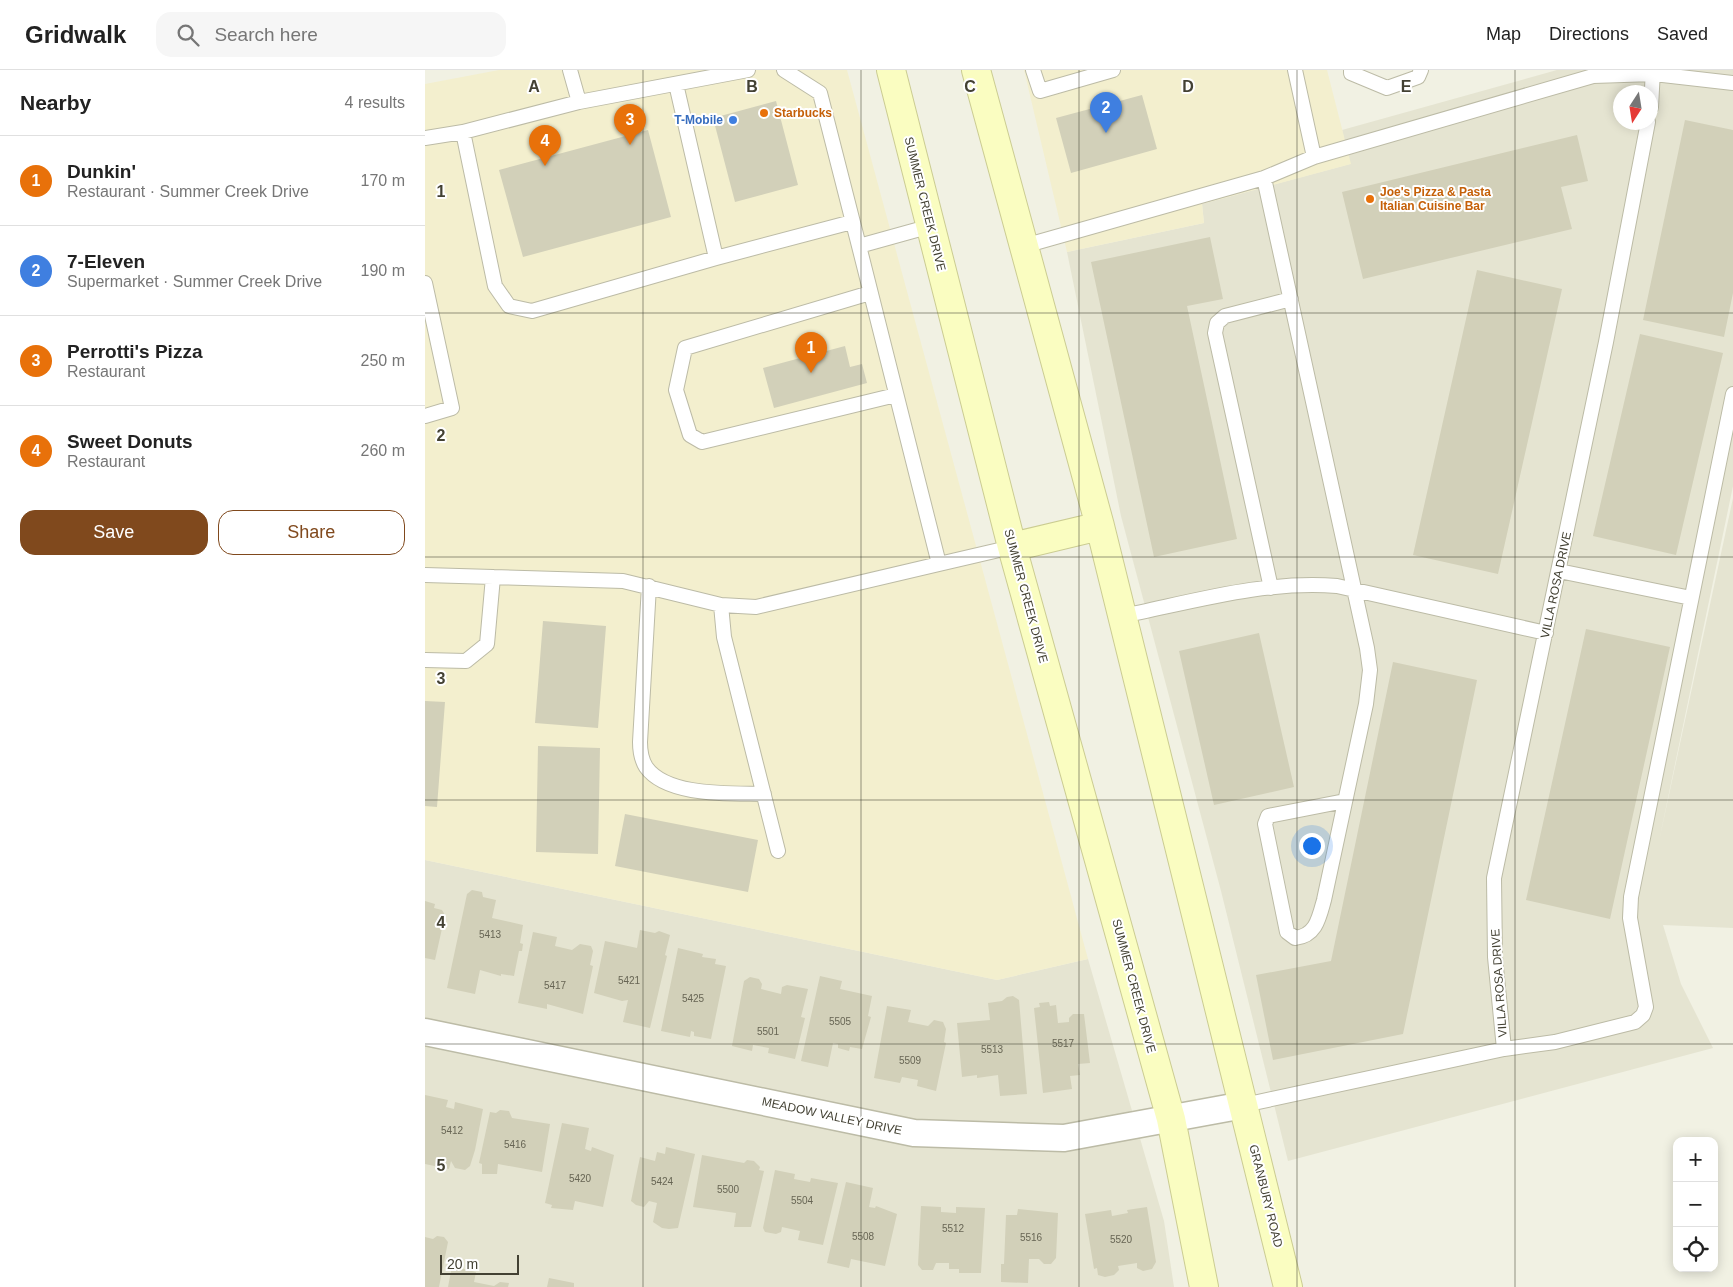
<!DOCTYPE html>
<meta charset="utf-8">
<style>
:root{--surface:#fff;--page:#f6f6f6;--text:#222;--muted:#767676;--line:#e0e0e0;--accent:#80491d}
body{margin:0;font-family:Arial,sans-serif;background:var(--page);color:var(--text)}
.controls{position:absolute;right:15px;bottom:15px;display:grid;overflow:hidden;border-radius:10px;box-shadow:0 2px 12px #0003}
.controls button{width:45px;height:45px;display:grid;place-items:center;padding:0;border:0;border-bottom:1px solid var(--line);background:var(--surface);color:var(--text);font:25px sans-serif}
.compass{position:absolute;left:1188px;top:15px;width:45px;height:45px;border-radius:50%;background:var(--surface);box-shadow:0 2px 12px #0003;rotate:192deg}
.scale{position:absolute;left:15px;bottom:12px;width:79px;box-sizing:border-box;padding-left:5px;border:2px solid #434133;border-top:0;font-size:14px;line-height:18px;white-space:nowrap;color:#434133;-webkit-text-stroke:4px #fff;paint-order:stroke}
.you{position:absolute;left:886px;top:775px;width:18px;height:18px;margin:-12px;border:4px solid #fff;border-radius:50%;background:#1a73e8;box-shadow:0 0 0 8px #1a73e833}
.badge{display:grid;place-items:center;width:32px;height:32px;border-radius:50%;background:var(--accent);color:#fff;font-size:16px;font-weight:700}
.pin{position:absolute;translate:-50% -41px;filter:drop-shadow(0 1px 2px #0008)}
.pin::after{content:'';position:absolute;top:26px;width:18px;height:15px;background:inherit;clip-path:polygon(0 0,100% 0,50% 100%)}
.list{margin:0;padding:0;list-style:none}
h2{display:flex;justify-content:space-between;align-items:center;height:65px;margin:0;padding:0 20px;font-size:21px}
h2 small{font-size:16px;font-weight:400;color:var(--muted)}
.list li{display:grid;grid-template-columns:32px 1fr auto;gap:15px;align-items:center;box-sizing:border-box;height:90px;padding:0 20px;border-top:1px solid var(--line)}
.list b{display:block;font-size:19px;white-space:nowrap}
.list p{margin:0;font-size:16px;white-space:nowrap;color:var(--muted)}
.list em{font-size:16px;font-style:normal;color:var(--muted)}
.actions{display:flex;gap:10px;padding:15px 20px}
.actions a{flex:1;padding:11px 0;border:1px solid var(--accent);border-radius:15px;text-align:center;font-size:18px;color:var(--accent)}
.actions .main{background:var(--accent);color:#fff}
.icon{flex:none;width:28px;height:28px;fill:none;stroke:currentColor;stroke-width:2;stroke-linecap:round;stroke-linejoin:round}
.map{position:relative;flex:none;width:1308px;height:1217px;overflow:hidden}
header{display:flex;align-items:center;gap:30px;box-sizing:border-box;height:70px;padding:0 25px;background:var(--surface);border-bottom:1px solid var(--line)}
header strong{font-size:24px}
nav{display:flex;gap:28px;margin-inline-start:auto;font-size:18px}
.search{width:350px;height:45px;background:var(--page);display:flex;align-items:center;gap:12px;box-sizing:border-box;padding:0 18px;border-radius:15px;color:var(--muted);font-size:19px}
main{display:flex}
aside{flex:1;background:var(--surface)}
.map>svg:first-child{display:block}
.residential{fill:#e5e4d1;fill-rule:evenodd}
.commercial{fill:#f3efce}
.building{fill:#d2d0b9}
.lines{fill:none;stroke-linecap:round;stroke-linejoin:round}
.lane-casing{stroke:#bcbba6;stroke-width:16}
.street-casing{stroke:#bcbba6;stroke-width:29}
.secondary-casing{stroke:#cbcc92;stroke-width:30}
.lane{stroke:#fff;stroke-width:14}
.street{stroke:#fff;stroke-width:26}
.secondary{stroke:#fafdc1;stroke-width:28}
.grid{fill:none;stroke:#434133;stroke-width:1;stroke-opacity:0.55}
.food-dot{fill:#e8710a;stroke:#fff;stroke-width:2}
.shop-dot{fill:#3f7fe0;stroke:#fff;stroke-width:2}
.labels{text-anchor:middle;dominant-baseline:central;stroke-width:4;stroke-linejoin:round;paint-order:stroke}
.number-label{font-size:10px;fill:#676554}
.food-label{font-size:12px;font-weight:bold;fill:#c56008;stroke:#fff;text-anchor:start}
.shop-label{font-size:12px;font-weight:bold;fill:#366cbe;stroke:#fff;text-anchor:end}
.street-label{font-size:12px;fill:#434133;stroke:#fff}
.grid-label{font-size:16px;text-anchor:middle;font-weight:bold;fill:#434133;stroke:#fff;stroke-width:4;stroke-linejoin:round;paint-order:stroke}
</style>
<header>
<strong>Gridwalk</strong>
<div class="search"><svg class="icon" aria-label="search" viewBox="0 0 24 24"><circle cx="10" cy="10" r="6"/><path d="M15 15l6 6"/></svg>Search here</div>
<nav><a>Map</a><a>Directions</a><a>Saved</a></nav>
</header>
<main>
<aside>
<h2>Nearby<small>4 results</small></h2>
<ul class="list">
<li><span class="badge" style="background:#e8710a">1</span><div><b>Dunkin'</b><p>Restaurant · Summer Creek Drive</p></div><em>170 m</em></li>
<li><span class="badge" style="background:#3f7fe0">2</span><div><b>7-Eleven</b><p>Supermarket · Summer Creek Drive</p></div><em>190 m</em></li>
<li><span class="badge" style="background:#e8710a">3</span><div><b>Perrotti's Pizza</b><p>Restaurant</p></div><em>250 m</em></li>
<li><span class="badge" style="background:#e8710a">4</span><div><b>Sweet Donuts</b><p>Restaurant</p></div><em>260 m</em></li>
</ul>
<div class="actions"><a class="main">Save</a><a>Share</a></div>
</aside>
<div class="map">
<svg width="1308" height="1217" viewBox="0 0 1308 1217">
<rect width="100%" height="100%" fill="#f1f1e3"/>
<path class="residential" d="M1132 0H1308V416L1234 771 1308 428V858L1238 855 1256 914 1288 978 863 1091 796 821 696 446 642 182 779 153 777 134 925 94 917 60ZM1196 22H1226V52H1196Z
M0 790 572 910 663 889 739 1151 749 1217H0Z"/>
<path class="commercial" d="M74 0H422L663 889 572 910 0 790V14Z
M599 0H902L926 94 777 134 779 153 642 182Z"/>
<path class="building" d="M717 25 732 79 646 103 631 48Z
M351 31 373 115 310 132 288 48Z
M1260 50 1308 60V223L1299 267 1218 250Z
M223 60 246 147 98 187 74 100Z
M1152 65 1163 111 1136 117 1147 159 938 209 917 122Z
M785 167 798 229 762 236 812 469 729 487 666 192Z
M1052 200 1137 219 1073 504 988 485Z
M1215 264 1298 283 1251 485 1168 466Z
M420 276 425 297 437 294 442 313 349 338 338 298Z
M118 551 181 556 173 658 110 653Z
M1161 559 1245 577 1185 849 1101 830Z
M834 563 869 717 789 735 754 581Z
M968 592 1052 610 978 964 848 990 831 905 906 891Z
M0 631 20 632 12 737 0 736Z
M113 676 175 678 173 784 111 782Z
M200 744 333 770 323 822 190 796Z
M47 820 57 822 58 827 71 830 67 848 98 855 95 873 98 874 97 881H94L89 906 76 904V906L55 900 50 924 22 918 42 824Z
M0 831 10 834 9 838 17 840 20 845 10 890 0 888Z
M215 860 230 863 234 861 245 865 240 885 242 886 225 958 198 952 203 930 197 931 169 923 180 871 212 878Z
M108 862 132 867 130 876 147 880 155 874 166 876 168 881 165 895 168 896 158 944 122 934V939L93 933Z
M253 878 278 884 277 887 291 889 290 894 301 896 286 969 269 966V962L266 961 265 967 236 961Z
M395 906 417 911 415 919 447 926 443 946 446 947 437 979 425 977 424 981 413 978V974L408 973 403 997 376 991Z
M325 907 334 909 337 914 336 919 356 924 357 917 362 915 383 919 376 947 380 948 370 989 343 983 344 978 328 975 327 981 307 976 319 911Z
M588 926 594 930 602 1024 575 1026 573 1005 552 1008V1005L537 1007 532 953 565 950 563 933 577 931 582 927Z
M624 932 625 936 631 935 633 953 644 952V948L648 944H659L665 993 653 994 655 1005 645 1006 647 1019 618 1023 609 938 615 937 614 933Z
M462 936 486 940 483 952 503 956 509 950 518 952 521 959 519 972 521 973 511 1021 492 1016 493 1010 477 1007 475 1013 449 1008Z
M0 1025 23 1030 21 1037 29 1039 30 1032 58 1039 50 1080 45 1096 40 1100 30 1098 26 1091 24 1099 0 1094Z
M75 1040 84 1041 87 1048 125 1054 117 1102 73 1094 72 1104H57V1094L54 1093 65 1042 71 1043Z
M137 1053 164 1058 160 1079 166 1081 167 1077 189 1085 178 1137 150 1131 148 1140 126 1138 127 1135 120 1133Z
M241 1077 270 1084 253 1158 244 1159 237 1158 228 1152 232 1133 224 1131 219 1137 211 1135 206 1131 215 1087 230 1091 232 1082 240 1084Z
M277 1085 319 1093 322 1090 329 1091 335 1097 334 1100 339 1101 326 1157H309L311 1143 268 1137Z
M350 1100 370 1104 369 1109 385 1112 386 1108 413 1113 398 1175 373 1170 375 1161 357 1157 356 1162 351 1164 340 1162 338 1158Z
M421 1112 448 1118 444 1137 450 1138 451 1136 472 1144 460 1196 426 1189 424 1198 402 1193Z
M496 1136 516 1137V1142L531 1143V1137L560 1138 556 1203H534V1199H524V1193H511L508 1200H497L493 1195Z
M722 1137 731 1192 727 1199 718 1201 712 1198V1193L693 1196 694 1200 689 1205 680 1207 673 1205 672 1198 669 1199 660 1144 686 1140 687 1146 703 1143 702 1140Z
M593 1139 633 1143 631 1188 626 1194H619L614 1189H604L603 1213 576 1212V1194H579L581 1145H592Z
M12 1166 19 1167 23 1172 14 1217H0V1167L8 1169Z
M27 1196 51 1202 49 1212 69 1216 75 1212 84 1213 83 1217H23Z
M124 1208 149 1213V1217H122Z"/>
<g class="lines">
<defs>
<path id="lane" d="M145 0 154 32 323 0
M359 0 395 23 434 176 506 156
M608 0 615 21 688 0
M926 0V3L962 18 993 7 996 0
M251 14 291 188
M1226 37 1228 0
M38 62 154 32
M0 68 38 62 70 216 84 236 107 241 291 188 427 152
M889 87 1168 6 1229 4 1308 13
M839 108 942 578 945 600 941 634 899 830C894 848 891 866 870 868L862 862 840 754 843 746 920 731
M434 176 514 494 587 477
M599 176 839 108 889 87 870 0
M0 213 27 338 0 346
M445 223 260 278 251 320 265 365 277 372 471 325
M1134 501 1266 528
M0 505 198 511 296 535 331 537 514 494
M224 516 215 672C215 681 216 689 221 697 242 727 307 723 339 724
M846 518 790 263 792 253 800 246 866 229
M296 535 299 567 353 781
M697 546C767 532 840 510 912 516L1121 563
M0 590 41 591 62 574 68 507
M1079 979 1070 887 1069 808 1181 272 1223 52
M819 1035 1079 979 1130 972 1210 952 1218 945 1221 937 1205 848 1206 827 1308 324"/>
<path id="street" d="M0 962 489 1063 639 1068 819 1035"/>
<path id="secondary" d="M466 0 587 477 746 1049 779 1217
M551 0 675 456 863 1217
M587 477 675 456"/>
</defs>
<use href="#lane" class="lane-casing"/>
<use href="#street" class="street-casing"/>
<use href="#secondary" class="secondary-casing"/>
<use href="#lane" class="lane"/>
<use href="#street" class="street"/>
<use href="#secondary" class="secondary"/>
</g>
<path class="grid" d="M218 0V1217M436 0V1217M654 0V1217M872 0V1217M1090 0V1217M0 243H1308M0 487H1308M0 730H1308M0 974H1308"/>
<g class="food-dot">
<circle cx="339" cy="43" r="5"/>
<circle cx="945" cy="129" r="5"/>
</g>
<circle class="shop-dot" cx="308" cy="50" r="5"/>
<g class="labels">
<g class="number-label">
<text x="65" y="864">5413</text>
<text x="204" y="910">5421</text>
<text x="130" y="915">5417</text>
<text x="268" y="928">5425</text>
<text x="415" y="951">5505</text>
<text x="343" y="961">5501</text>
<text x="638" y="973">5517</text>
<text x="567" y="979">5513</text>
<text x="485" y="990">5509</text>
<text x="27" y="1060">5412</text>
<text x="90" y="1074">5416</text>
<text x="155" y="1108">5420</text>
<text x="237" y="1111">5424</text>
<text x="303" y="1119">5500</text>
<text x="377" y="1130">5504</text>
<text x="528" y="1158">5512</text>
<text x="438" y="1166">5508</text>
<text x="606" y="1167">5516</text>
<text x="696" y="1169">5520</text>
</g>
<g class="food-label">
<text x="349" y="43">Starbucks</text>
<text x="955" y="122">Joe's Pizza &amp; Pasta<tspan x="955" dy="14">Italian Cuisine Bar</tspan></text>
</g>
<g class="shop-label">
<text x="298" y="50">T-Mobile</text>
</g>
<g class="street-label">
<text transform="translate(500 134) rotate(76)">SUMMER CREEK DRIVE</text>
<text transform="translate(1131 515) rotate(-78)">VILLA ROSA DRIVE</text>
<text transform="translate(601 526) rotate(75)">SUMMER CREEK DRIVE</text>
<text transform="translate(1074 913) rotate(-94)">VILLA ROSA DRIVE</text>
<text transform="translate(709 916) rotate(75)">SUMMER CREEK DRIVE</text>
<text transform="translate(407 1046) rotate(12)">MEADOW VALLEY DRIVE</text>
<text transform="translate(841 1126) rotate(76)">GRANBURY ROAD</text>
</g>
</g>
<g class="grid-label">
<text x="109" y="22">A</text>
<text x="327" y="22">B</text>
<text x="545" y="22">C</text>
<text x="763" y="22">D</text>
<text x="981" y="22">E</text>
<text x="16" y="127">1</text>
<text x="16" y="371">2</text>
<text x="16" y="614">3</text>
<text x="16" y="858">4</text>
<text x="16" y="1101">5</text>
</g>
</svg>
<div class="controls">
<button>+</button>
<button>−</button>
<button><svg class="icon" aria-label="locate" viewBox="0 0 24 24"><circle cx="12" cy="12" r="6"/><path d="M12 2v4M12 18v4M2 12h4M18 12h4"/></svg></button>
</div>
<svg class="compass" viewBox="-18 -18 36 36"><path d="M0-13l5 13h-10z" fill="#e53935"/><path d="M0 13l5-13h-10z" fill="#767676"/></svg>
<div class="scale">20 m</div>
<div class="you"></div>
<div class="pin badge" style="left:386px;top:303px;background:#e8710a">1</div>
<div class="pin badge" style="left:681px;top:63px;background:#3f7fe0">2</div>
<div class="pin badge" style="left:205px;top:75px;background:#e8710a">3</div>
<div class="pin badge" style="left:120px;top:96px;background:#e8710a">4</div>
</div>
</main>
